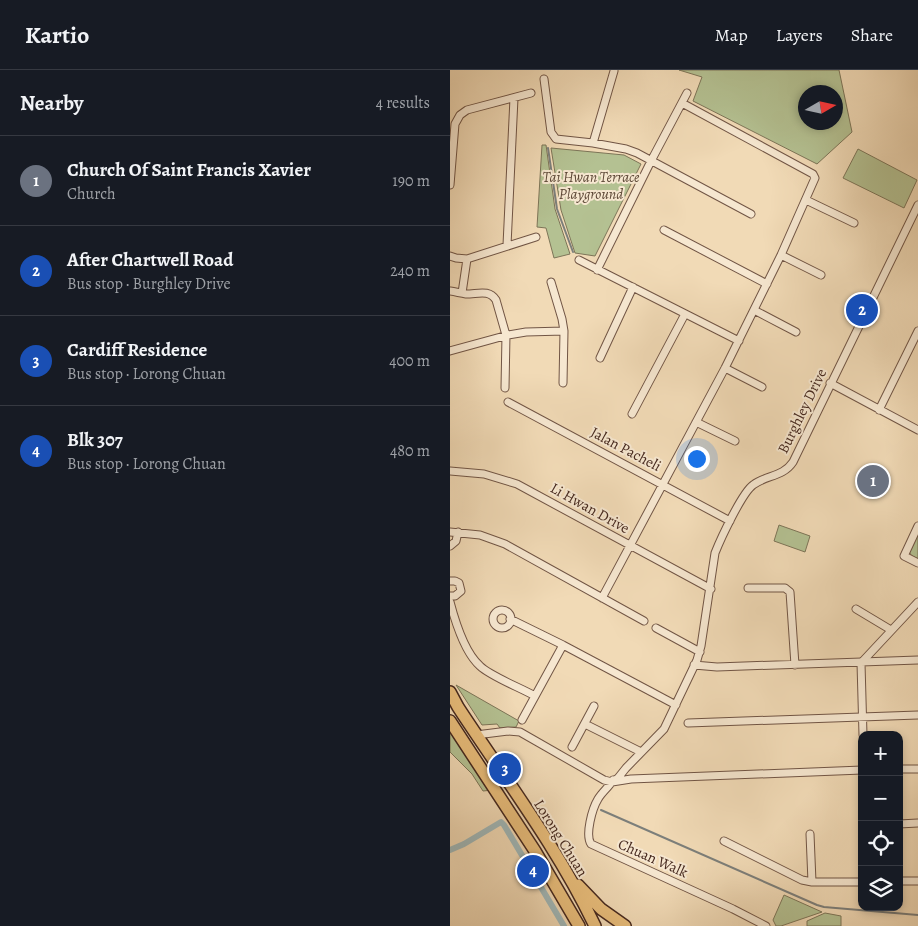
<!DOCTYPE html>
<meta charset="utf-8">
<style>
:root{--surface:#171b24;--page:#242831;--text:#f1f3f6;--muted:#9ea1a6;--line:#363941;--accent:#0b8043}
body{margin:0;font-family:Alegreya,serif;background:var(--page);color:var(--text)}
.controls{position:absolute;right:15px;bottom:15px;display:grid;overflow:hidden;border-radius:10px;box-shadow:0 2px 8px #0003}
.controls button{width:45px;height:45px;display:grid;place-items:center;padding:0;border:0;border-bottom:1px solid var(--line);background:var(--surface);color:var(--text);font:25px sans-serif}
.compass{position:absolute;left:348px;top:15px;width:45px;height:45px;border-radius:50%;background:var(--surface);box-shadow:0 2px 8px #0003;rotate:81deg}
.you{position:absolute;left:246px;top:388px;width:18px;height:18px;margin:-12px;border:4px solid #fff;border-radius:50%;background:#1a73e8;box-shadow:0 0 0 8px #1a73e833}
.badge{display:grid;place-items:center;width:32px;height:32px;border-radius:50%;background:var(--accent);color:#fff;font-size:16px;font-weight:700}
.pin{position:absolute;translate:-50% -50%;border:2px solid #fff;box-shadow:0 1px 5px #0006}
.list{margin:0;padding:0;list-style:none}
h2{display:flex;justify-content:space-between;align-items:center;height:65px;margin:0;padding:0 20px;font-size:21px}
h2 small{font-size:16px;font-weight:400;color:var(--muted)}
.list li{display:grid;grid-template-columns:32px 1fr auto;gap:15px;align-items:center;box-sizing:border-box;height:90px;padding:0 20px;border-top:1px solid var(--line)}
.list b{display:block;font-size:19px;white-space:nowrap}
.list p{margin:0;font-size:16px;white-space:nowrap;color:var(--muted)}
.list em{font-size:16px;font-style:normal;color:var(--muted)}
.icon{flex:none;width:28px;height:28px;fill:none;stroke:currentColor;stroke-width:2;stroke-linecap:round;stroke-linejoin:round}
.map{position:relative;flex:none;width:468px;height:856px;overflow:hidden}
header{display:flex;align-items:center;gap:30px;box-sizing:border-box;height:70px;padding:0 25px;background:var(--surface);border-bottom:1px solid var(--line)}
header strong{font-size:24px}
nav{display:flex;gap:28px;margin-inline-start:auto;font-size:18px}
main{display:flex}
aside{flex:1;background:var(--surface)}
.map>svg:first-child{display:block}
.green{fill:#b4c192;stroke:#7d7558;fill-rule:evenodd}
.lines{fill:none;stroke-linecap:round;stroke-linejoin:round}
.stream{stroke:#7c7f7b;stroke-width:2}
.canal{stroke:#a0b8b9;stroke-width:6}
.street-casing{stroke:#715545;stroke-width:9}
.primary-casing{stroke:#46291f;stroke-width:14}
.street{stroke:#f6e7d0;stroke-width:7}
.primary{stroke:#e8bd7b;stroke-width:11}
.labels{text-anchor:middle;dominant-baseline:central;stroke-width:4;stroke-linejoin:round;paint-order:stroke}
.park-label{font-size:15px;font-style:italic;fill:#5c4736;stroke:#f6e7d0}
.street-label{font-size:15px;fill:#46291f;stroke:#f6e7d0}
</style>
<header>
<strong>Kartio</strong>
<nav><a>Map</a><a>Layers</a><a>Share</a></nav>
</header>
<main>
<aside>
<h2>Nearby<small>4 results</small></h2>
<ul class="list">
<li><span class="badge" style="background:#6b7280">1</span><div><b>Church Of Saint Francis Xavier</b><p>Church</p></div><em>190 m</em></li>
<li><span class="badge" style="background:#1a4fb4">2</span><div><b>After Chartwell Road</b><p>Bus stop · Burghley Drive</p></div><em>240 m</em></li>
<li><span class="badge" style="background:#1a4fb4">3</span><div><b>Cardiff Residence</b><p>Bus stop · Lorong Chuan</p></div><em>400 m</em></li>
<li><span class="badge" style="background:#1a4fb4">4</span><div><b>Blk 307</b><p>Bus stop · Lorong Chuan</p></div><em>480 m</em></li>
</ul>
</aside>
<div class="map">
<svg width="468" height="856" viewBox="0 0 468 856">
<rect width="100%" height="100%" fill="#f1dab6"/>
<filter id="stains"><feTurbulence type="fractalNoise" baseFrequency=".004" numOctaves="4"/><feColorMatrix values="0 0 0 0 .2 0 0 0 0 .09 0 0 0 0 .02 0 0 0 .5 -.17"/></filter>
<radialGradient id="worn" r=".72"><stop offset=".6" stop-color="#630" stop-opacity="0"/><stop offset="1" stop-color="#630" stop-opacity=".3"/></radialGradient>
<path class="green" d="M229 0H389L402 62 367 94 243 31 252 7ZM356 22H386V52H356Z
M92 75H96L105 139 120 184 104 188 96 158 87 157Z
M101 78 174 85 191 94 145 186 125 183 111 140Z
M408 79 467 110 454 138 393 108Z
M329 455 360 466 355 482 324 471Z
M468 463V489L462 486 459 482Z
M6 615 69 651 66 657 50 658 47 654 32 655Z
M0 656 43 720 33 721 22 704 0 682Z
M334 825 372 842 331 856H326L323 850Z
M375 843 391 846V856H357V851Z"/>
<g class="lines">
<path class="stream" d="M98 78 107 139 123 182
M151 740 367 835 374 837 468 845"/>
<path class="canal" d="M0 780 14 774 51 752 54 755 114 856"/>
<defs>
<path id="street" d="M94 9 101 62 106 69 143 73 176 79 187 83 301 144
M143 73 164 1
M0 115 5 54 10 45 17 40 81 23
M356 130 404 153
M214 160 317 214
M57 175 64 28
M331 185 371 205
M0 186 6 188 17 189 86 167
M129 190 289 271
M147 200 201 91 237 23
M101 212 112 249 114 261 113 313
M0 221C5 222 11 223 16 224 28 224 39 219 46 230L56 265 55 318
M12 223 17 189
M304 240 346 262
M0 281 58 265 76 262 114 261
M150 288 183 217
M275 298 312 317
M380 313 468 360
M58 332 280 451
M429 340 468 261
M182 344 235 244
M246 352 285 371
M0 401 34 404 67 414 261 519
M468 456 454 486 468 493
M0 462 30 465 55 474 194 551
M0 476 6 471 8 462
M0 511H5L9 513 11 521 5 526H0
M298 518H335L340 522 345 595
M152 528 275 298 331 185 365 108 363 104 232 33
M0 532C5 551 15 583 30 596 40 606 71 618 85 626
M406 539 441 560
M43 549a9 9 0 1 1 18 0a9 9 0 1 1-18 0Z
M60 549 113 575 226 635
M206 558 250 582
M244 595 267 597 468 590
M72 650 113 575
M238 653 468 645
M135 654 191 682
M26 665 58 661 70 662 154 710 162 712 181 709 412 700
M413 665 411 593 468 532
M122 677 144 636
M449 699H468
M163 710C159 717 152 722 148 729 142 739 135 765 141 774L283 839 316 856
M162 712 168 708 176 698 214 659 247 590 251 576 265 483C271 468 292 423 303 415 316 405 333 407 343 392L468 135
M449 754 468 753
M360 764 362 812
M274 771 352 810 362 812H412
M449 811H468"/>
<path id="primary" d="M0 622 8 637C55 709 108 778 145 856
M0 651 85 781 129 856
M128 815 151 839 175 856"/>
</defs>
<use href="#street" class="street-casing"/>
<use href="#primary" class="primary-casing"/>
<use href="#street" class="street"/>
<use href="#primary" class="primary"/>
</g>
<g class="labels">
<g class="park-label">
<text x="141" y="107">Tai Hwan Terrace<tspan x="141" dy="17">Playground</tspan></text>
</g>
<g class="street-label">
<text transform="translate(352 341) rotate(-64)">Burghley Drive</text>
<text transform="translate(176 379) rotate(28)">Jalan Pacheli</text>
<text transform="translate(140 438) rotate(29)">Li Hwan Drive</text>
<text transform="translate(111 768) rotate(58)">Lorong Chuan</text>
<text transform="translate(203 788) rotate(24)">Chuan Walk</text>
</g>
</g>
<rect width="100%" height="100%" filter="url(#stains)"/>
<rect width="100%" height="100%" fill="url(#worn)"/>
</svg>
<div class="controls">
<button>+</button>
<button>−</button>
<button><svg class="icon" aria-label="locate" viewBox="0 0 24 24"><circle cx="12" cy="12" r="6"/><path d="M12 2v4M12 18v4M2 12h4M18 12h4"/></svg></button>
<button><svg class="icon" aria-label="layers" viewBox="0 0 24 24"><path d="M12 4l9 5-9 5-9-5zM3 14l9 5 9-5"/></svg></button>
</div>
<svg class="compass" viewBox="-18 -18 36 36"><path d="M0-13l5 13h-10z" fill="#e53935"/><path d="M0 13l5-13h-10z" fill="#9ea1a6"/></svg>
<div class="you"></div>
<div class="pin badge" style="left:423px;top:411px;background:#6b7280">1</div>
<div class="pin badge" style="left:412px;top:240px;background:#1a4fb4">2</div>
<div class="pin badge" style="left:55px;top:699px;background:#1a4fb4">3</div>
<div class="pin badge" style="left:83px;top:801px;background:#1a4fb4">4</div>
</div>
</main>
